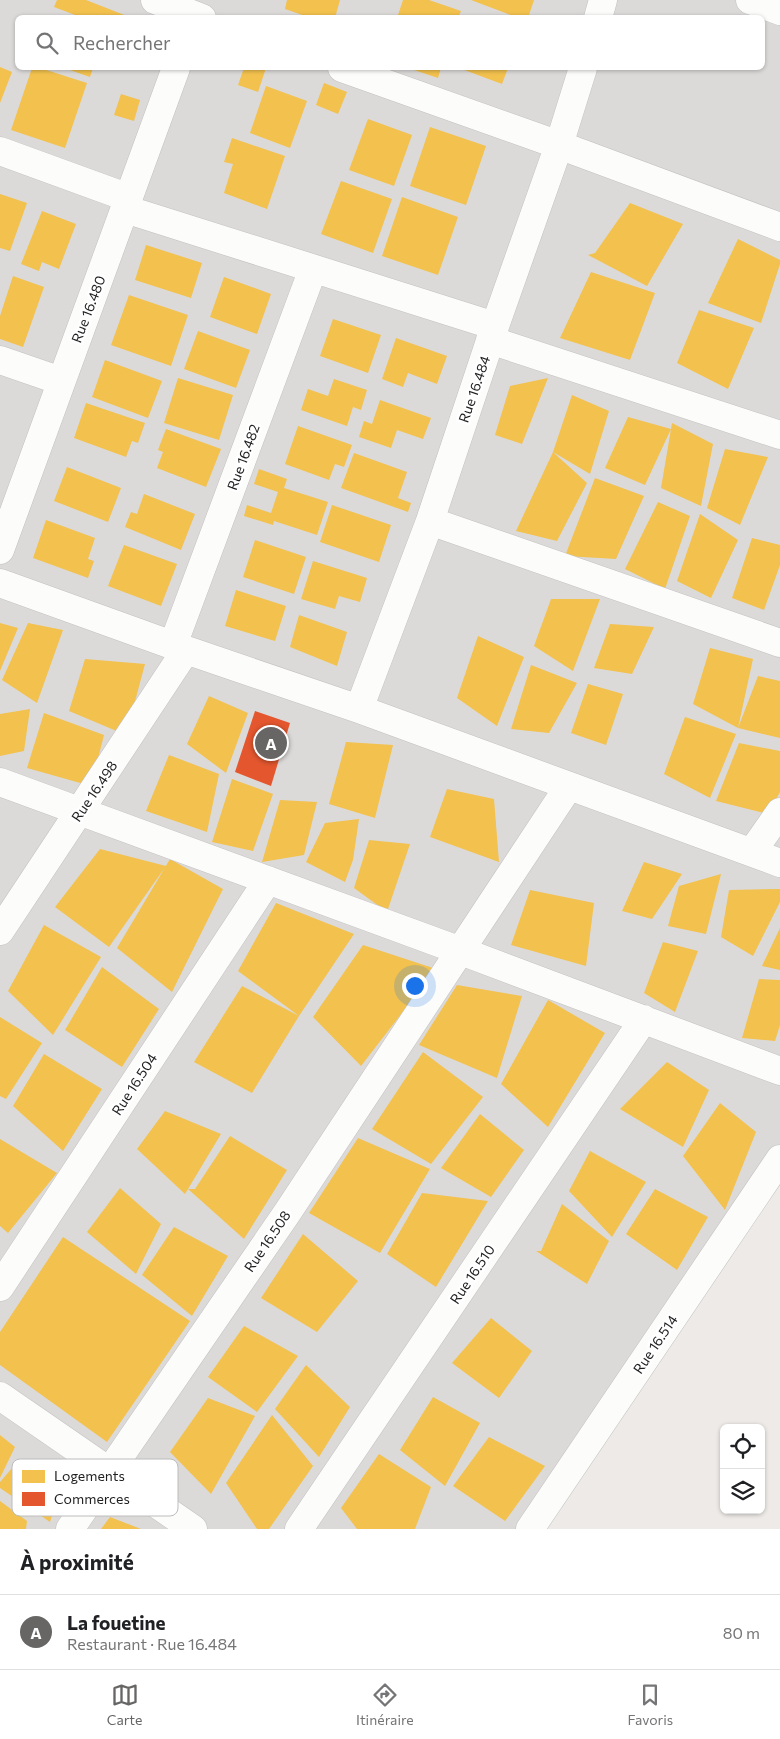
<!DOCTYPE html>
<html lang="fr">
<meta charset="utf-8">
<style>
:root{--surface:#fff;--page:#f2f2f2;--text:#202124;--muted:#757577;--line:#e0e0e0;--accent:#676665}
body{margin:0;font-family:Commissioner,sans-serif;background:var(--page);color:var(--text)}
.controls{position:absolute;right:15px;bottom:15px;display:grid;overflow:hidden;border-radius:8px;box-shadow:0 1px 4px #0004}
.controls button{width:45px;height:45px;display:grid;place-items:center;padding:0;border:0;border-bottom:1px solid var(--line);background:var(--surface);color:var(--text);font:25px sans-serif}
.you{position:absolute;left:414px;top:985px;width:18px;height:18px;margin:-12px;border:4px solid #fff;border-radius:50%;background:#1a73e8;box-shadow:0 0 0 8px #1a73e833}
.badge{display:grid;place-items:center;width:32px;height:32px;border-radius:50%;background:var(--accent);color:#fff;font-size:16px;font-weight:700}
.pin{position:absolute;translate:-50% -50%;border:2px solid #fff;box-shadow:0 1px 5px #0006}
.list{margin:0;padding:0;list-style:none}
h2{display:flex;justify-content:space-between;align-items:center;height:65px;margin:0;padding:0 20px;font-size:21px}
h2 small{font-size:16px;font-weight:400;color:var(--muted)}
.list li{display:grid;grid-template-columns:32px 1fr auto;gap:15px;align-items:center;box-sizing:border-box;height:75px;padding:0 20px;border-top:1px solid var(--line)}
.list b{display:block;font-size:19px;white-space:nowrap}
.list p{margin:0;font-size:16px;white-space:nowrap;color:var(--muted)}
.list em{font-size:16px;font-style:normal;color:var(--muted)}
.icon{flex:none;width:28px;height:28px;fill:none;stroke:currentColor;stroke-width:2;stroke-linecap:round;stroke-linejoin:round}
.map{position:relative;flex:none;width:780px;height:1529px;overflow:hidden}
.search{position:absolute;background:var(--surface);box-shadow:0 1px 4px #0004;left:15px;right:15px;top:15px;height:55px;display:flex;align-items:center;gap:12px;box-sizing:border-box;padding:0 18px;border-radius:8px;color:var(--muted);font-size:19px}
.sheet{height:140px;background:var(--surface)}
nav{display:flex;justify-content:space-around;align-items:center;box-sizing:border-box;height:70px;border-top:1px solid var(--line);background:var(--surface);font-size:14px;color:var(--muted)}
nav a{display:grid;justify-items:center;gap:2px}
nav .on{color:var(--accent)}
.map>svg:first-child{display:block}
.residential{fill:#dcdad9;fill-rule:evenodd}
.homes{fill:#f2c14e}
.shops{fill:#e4572e}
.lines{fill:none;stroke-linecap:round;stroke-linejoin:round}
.minor-casing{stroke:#c3c1c0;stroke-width:29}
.minor{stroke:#fcfcfb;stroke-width:28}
.labels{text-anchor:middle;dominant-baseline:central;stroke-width:5;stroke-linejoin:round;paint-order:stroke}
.street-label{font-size:14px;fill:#1f1f1f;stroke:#fff}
.key{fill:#fff;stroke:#bcbcbc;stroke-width:1}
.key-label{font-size:14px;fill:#1f1f1f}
</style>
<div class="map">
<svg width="780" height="1529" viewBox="0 0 780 1529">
<rect width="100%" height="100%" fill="#edeae7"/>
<path class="residential" d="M0 0H780V1147L530 1529H0ZM18 18H762V68H18Z"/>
<path class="homes" d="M57 0H86L132 18H83L54 7Z
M287 0H340L335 18H311L285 9Z
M403 0H429L461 11 458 18H397Z
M471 0H534L528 18H519Z
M0 67 12 72 0 103Z
M32 68H40L87 83 65 148 11 130Z
M64 68H93L90 77Z
M244 68H266L258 92 238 85Z
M408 68H441L438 78Z
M459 68H508L502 84Z
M324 83 347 92 338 114 316 105Z
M266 86 307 101 290 148 250 133Z
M121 94 140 100 134 121 114 115Z
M368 119 412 135 394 186 349 170Z
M430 127 486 146 466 205 410 186Z
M232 138 285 156 267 209 224 193 233 164 224 162Z
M341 181 392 199 373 253 321 234Z
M0 194 27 203 10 251 0 248Z
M402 197 458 217 438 275 382 256Z
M630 203 683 224 647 286 588 255 595 253Z
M42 211 76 224 59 269 42 262 39 271 21 264Z
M738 239 780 260V264L761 323 708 303Z
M146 245 202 263 191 298 135 280Z
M591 272 655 293 630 360 560 338Z
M13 276 44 287 23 347 0 339V316Z
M224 277 271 294 257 334 210 317Z
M129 295 188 315 171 366 111 345Z
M699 310 754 328 728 389 677 363Z
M333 319 381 335 368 373 320 356Z
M198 331 250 350 236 388 184 369Z
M396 338 447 356 437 384 408 373 403 387 382 379Z
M105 360 162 381 148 418 92 397Z
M178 378 233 395 219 440 164 423Z
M548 378 522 444 495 435 510 386Z
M334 379 367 390 361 410 353 407 347 426 301 410 308 389 328 396Z
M572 395 609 411 590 474 553 452 587 483 557 541 516 531 553 452Z
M380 400 431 418 423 439 397 430 391 448 359 437 364 421 372 424Z
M86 403 145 423 138 443 132 441 126 457 74 438Z
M628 417 671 429 672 423 713 444 701 506 661 488 671 429 645 485 605 468Z
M298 426 352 445 344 467 335 464 329 480 285 464Z
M166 429 221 449 206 487 157 468 163 452 158 450Z
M725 449 768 457 740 525 707 508Z
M354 453 407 472 398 498 411 503 408 512 341 488Z
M67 467 121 488 108 522 54 501Z
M259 469 287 479 284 488 328 502 317 535 274 521 273 525 244 516 247 505 271 513 278 492 254 484Z
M595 478 644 496 616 559 565 556Z
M144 494 195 514 181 550 125 527 131 512 137 514Z
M658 502 690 516 665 589 625 569Z
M332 505 391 525 379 562 320 542Z
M700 514 738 540 711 598 677 581Z
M46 520 95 538 88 559 94 561 88 578 33 558Z
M752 538 780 545V565L764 610 732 598Z
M255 540 306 557 294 594 243 577Z
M124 545 177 564 161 606 108 586Z
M313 561 367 578 360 602 339 596 335 609 301 599Z
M236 590 286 606 275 641 225 626Z
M551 599H600L573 671 534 646Z
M299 615 347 632 337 666 290 647Z
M0 623 18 628 0 671Z
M28 623 63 630 37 703 2 680Z
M610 624 654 627 632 674 594 668Z
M478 636 524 657 497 726 457 698Z
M710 648 753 659 738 728 758 676 780 681V738L738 728 693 704Z
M85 659 145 664 126 735 69 711Z
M531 665 577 683 549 733 511 729Z
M588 684 623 694 606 745 571 733Z
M209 696 248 713 226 773 187 744Z
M30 709 24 751 0 756V714Z
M44 713 104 735 91 786 27 768Z
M685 717 736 734 710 798 664 774Z
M346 742 393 745 375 818 329 804Z
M739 743 780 751V792L768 814 716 801Z
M169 755 219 774 207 832 146 811Z
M232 779 273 794 253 851 212 842Z
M447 789 494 799 499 862 430 837Z
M280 800 317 802 304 855 262 862Z
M359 819 353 860 345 882 306 862 325 823Z
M369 840 410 844 387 912 354 888Z
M100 849 166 866 109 947 55 907Z
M170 859 223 889 172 992 117 948Z
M644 862 682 874 652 919 622 911Z
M721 874 706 934 668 926 679 886Z
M780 889V902L753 956 721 937 729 890Z
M530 890 594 903 586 966 511 945Z
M276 903 354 934 299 1016 238 971Z
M44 925 101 957 53 1035 8 991Z
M780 928V970L762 966Z
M663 942 698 951 675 1012 644 993Z
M363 945 436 969 361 1066 313 1017Z
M102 967 159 1009 122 1067 65 1030Z
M759 979 780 980V1025L775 1041 742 1038Z
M457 985 522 996 497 1078 419 1045Z
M242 986 299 1016 252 1093 194 1062Z
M548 1000 605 1033 548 1127 501 1084Z
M0 1017 42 1043 6 1099 0 1096Z
M423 1052 483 1097 431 1164 372 1129Z
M44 1054 102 1089 63 1151 13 1106Z
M667 1062 709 1090 683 1147 620 1109Z
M720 1103 756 1132 725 1210 683 1156Z
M165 1111 221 1134 185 1194 137 1149Z
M480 1114 524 1150 491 1197 441 1168Z
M230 1136 287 1170 244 1239 188 1189H195Z
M358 1138 430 1169 380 1253 309 1213Z
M0 1139 57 1173 8 1233 0 1226Z
M590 1151 646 1182 612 1237 569 1191Z
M120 1188 161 1224 136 1274 87 1232Z
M655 1189 708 1217 677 1270 626 1234Z
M422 1193 488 1201 436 1287 387 1254Z
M562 1204 609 1241 587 1284 536 1251H541Z
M174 1227 228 1256 192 1316 142 1275Z
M303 1234 358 1281 317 1332 261 1298Z
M63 1237 190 1321 107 1442 0 1365V1332Z
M491 1318 532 1351 499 1398 452 1363Z
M244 1326 298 1356 257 1412 208 1377Z
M306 1365 350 1407 319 1457 275 1409Z
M433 1397 480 1423 445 1486 400 1450Z
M208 1398 255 1416 211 1494 170 1452Z
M272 1415 313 1466 269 1529H257L226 1483Z
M0 1435 15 1447 0 1478Z
M489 1437 545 1466 505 1521 453 1486Z
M379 1454 431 1487 415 1529H357L341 1508Z
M19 1460 63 1481 50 1522 0 1488V1482Z
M0 1501 27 1521 26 1529H0Z
M110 1517 141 1529H101Z"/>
<path class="shops" d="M255 711 290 723 271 786 235 772Z"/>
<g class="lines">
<defs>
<path id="minor" d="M155 0 202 18
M750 0 780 11
M598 18 603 0
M342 68 559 145 780 227
M0 151 129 198
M125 209 495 326
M490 340 780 435
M0 360 61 381
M430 521 780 643
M0 550 176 68
M0 583 186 650 359 709 780 863
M173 645 313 269
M359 709 430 521 495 326 559 145 583 68
M0 782 461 951 780 1071
M752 852 780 812
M0 931 186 650
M0 1287 268 880
M0 1396 193 1529
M70 1529 287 1213 569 786
M299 1529 644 1019
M530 1529 780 1159"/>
</defs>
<use href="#minor" class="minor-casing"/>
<use href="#minor" class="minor"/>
</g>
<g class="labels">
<g class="street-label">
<text transform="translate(88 309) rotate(-69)">Rue 16.480</text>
<text transform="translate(474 389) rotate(-71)">Rue 16.484</text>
<text transform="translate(243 457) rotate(-70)">Rue 16.482</text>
<text transform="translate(94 791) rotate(-56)">Rue 16.498</text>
<text transform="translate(134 1084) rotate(-57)">Rue 16.504</text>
<text transform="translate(267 1241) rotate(-56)">Rue 16.508</text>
<text transform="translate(472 1274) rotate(-56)">Rue 16.510</text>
<text transform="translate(655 1344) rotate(-56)">Rue 16.514</text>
</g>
</g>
<rect x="12" y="1459" width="166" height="57" rx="8" class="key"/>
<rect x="22" y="1470" width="23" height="13" fill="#f2c14e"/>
<rect x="22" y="1492" width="23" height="14" fill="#e4572e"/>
<g class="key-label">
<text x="54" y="1481">Logements</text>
<text x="54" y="1504">Commerces</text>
</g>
</svg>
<div class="controls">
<button><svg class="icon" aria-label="locate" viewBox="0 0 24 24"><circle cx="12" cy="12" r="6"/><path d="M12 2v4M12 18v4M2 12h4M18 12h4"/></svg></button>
<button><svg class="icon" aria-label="layers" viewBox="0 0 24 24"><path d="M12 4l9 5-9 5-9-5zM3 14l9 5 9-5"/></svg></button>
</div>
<div class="you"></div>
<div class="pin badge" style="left:271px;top:743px">A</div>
<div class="search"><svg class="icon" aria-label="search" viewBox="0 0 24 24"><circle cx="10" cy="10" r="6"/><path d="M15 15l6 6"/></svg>Rechercher</div>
</div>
<section class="sheet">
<h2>À proximité<small></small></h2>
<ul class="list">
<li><span class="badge">A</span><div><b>La fouetine</b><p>Restaurant · Rue 16.484</p></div><em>80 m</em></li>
</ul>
</section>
<nav>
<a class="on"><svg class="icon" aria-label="map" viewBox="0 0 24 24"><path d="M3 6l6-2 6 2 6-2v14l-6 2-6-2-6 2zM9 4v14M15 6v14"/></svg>Carte</a>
<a><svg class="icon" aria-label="directions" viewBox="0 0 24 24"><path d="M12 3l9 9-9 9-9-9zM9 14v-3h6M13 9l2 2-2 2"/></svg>Itinéraire</a>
<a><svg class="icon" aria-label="saved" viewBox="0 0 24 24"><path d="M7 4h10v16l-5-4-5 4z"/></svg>Favoris</a>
</nav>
